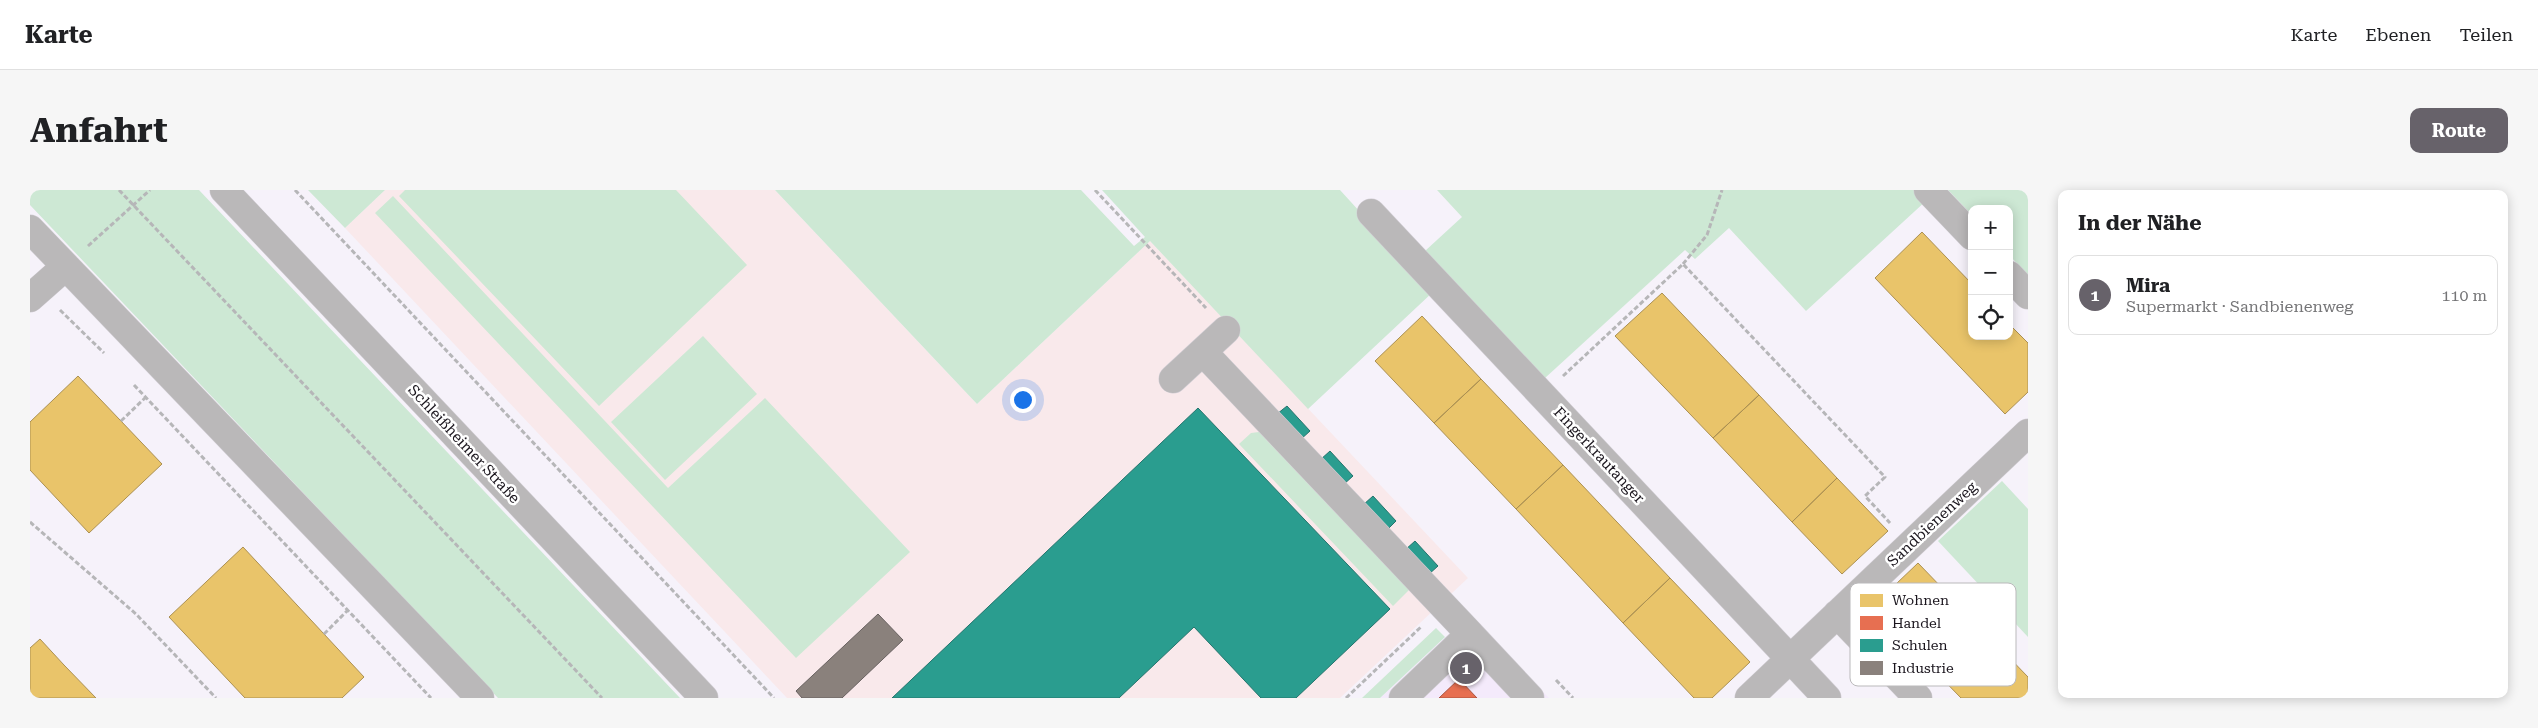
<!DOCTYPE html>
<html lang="de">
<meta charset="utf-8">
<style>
:root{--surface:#fff;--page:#f6f6f6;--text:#202124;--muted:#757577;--line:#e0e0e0;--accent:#67626a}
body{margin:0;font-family:"Roboto Serif",serif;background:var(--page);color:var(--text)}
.controls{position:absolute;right:15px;top:15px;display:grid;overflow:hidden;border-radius:10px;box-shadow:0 2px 12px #0003}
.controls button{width:45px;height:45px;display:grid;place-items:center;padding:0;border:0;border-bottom:1px solid var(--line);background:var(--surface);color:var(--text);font:25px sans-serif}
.you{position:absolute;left:992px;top:209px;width:18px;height:18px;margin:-12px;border:4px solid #fff;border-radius:50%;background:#1a73e8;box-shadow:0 0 0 8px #1a73e833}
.badge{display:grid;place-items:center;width:32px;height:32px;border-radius:50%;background:var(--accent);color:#fff;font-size:16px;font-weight:700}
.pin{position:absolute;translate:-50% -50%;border:2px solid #fff;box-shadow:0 1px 5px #0006}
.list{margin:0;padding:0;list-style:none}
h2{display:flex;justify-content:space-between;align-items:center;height:65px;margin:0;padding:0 20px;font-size:21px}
h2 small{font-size:16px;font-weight:400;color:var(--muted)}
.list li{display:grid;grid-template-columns:32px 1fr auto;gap:15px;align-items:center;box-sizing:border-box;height:80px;margin:0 10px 10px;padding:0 10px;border:1px solid var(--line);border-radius:10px}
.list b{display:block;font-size:19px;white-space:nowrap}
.list p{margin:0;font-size:16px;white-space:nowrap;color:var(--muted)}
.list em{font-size:16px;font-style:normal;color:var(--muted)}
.icon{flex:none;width:28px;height:28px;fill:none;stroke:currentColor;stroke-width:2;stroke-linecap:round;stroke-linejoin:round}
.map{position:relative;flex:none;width:1998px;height:508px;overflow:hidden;border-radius:10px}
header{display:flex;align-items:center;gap:30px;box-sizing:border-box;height:70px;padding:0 25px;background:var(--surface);border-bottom:1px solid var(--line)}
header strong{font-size:24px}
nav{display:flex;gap:28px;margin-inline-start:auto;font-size:18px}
.intro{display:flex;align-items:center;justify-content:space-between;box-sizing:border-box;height:120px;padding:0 30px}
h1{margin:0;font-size:35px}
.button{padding:12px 22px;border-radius:10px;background:var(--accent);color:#fff;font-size:18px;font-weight:700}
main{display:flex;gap:30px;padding:0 30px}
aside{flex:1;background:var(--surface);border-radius:10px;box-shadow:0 2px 12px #0003}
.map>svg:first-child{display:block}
.built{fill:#f4eafb}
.education{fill:#f9e9eb}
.green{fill:#cde8d4}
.homes{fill:#e9c46a;stroke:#ab9053}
.shops{fill:#e76f51;stroke:#aa5441}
.schools{fill:#2a9d8f;stroke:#25746d}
.industry{fill:#8a817c;stroke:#686160}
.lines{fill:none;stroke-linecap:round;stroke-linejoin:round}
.minor-casing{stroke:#d3cfd6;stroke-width:29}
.path{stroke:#b6b6b8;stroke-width:3;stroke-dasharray:5 2.5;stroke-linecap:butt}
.minor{stroke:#bab8b9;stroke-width:28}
.labels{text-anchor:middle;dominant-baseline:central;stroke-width:5;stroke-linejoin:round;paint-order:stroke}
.street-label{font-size:15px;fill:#1a151d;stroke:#fff}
.key{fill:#fff;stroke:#bab9bb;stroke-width:1}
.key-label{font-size:14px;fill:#1a151d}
</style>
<header>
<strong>Karte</strong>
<nav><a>Karte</a><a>Ebenen</a><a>Teilen</a></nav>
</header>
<div class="intro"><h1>Anfahrt</h1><a class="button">Route</a></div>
<main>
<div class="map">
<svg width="1998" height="508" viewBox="0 0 1998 508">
<rect width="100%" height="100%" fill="#f6f2fa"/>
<path class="built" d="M1439 425 1519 508H1350Z"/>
<path class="education" d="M355 0H745L947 214 1120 51 1438 388 1310 508H757L315 38Z"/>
<path class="green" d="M0 0H169L650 508H468L0 15Z
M278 0H355L315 38Z
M375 0H646L717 75 569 216 369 6Z
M745 0H1051L1104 56 1115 47 1072 0H1310L1403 102 1278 219 1120 51 947 214Z
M1407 0H1888L1897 10 1776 121 1699 38 1665 69 1655 60 1515 188 1395 61 1432 27Z
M1918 0H1998V85L1979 65V19H1942V25Z
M363 6 638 298 735 208 880 362 766 468 345 23Z
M673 146 727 204 635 290 581 232Z
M1229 242 1379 400 1363 416 1209 254 1221 243Z
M1972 291 1998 319V447L1908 351Z
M1406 438 1415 447 1350 508H1332Z"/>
<path class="homes" d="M1892 42 1942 94V146H1979V134L1998 153V202L1975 224 1845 88Z
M1632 103 1729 205 1683 248 1585 146Z
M1392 126 1451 189 1404 233 1345 171Z
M48 186 132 274 59 343 0 280V232Z
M1451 189 1533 275 1486 319 1404 233Z
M1729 205 1807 288 1762 332 1683 248Z
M1533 275 1640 388 1593 433 1486 319Z
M1807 288 1858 341 1812 384 1762 332Z
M213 357 334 487 312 508H215L139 427Z
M1888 373 1942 429 1897 473 1843 416Z
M1640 388 1720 472 1682 508H1664L1593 433Z
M1942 429 1998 487V508H1931L1897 473Z
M10 449 34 475 66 508H0V458Z"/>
<path class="shops" d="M1429 489 1447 508H1409Z"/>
<path class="schools" d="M1257 216 1280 241 1270 250 1247 224Z
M1168 218 1360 419 1266 508H1231L1164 437 1089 508H862Z
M1300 261 1323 286 1313 295 1290 270Z
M1343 306 1366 331 1356 341 1333 315Z
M1385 351 1408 376 1398 385 1375 360Z"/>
<path class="industry" d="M848 424 873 450 812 508H772L766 501Z"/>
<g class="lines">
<defs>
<path id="minor" d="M194 0 674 508
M1898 0 1942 46
M1341 23 1797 508
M0 39 450 508
M1979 85 1998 105
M0 108 35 77
M1173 162 1440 444
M1143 189 1196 140
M1807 424 1888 508
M1373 508 1440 444 1500 508
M1719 508 1998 243"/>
</defs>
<use href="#minor" class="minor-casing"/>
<path class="path" d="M89 0 572 508
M265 0 744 508
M1065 0 1176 118
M58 56 120 0
M1653 74 1677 45 1692 0
M30 120 74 163
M1533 186 1653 74 1855 287 1835 306 1860 333
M104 195 401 508
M91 231 116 207
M0 332 106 424 186 508
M294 444 318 420
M1526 490 1543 508
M1316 508 1392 436"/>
<use href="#minor" class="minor"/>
</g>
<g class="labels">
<g class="street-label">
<text transform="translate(434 254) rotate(47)">Schleißheimer Straße</text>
<text transform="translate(1569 265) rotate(47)">Fingerkrautanger</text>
<text transform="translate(1902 334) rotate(-43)">Sandbienenweg</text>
</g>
</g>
<rect x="1820" y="393" width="166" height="103" rx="8" class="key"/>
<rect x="1830" y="404" width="23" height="13" fill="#e9c46a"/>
<rect x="1830" y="426" width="23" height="14" fill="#e76f51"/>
<rect x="1830" y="449" width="23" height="13" fill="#2a9d8f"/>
<rect x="1830" y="471" width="23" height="14" fill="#8a817c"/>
<g class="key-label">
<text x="1862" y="415">Wohnen</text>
<text x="1862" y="438">Handel</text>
<text x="1862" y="460">Schulen</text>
<text x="1862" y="483">Industrie</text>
</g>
</svg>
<div class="controls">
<button>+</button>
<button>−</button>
<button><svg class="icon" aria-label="locate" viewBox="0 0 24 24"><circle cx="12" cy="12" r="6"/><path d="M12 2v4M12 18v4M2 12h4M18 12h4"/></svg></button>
</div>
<div class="you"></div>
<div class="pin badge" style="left:1436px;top:478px">1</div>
</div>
<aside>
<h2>In der Nähe<small></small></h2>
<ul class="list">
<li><span class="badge">1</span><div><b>Mira</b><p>Supermarkt · Sandbienenweg</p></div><em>110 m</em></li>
</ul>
</aside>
</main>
